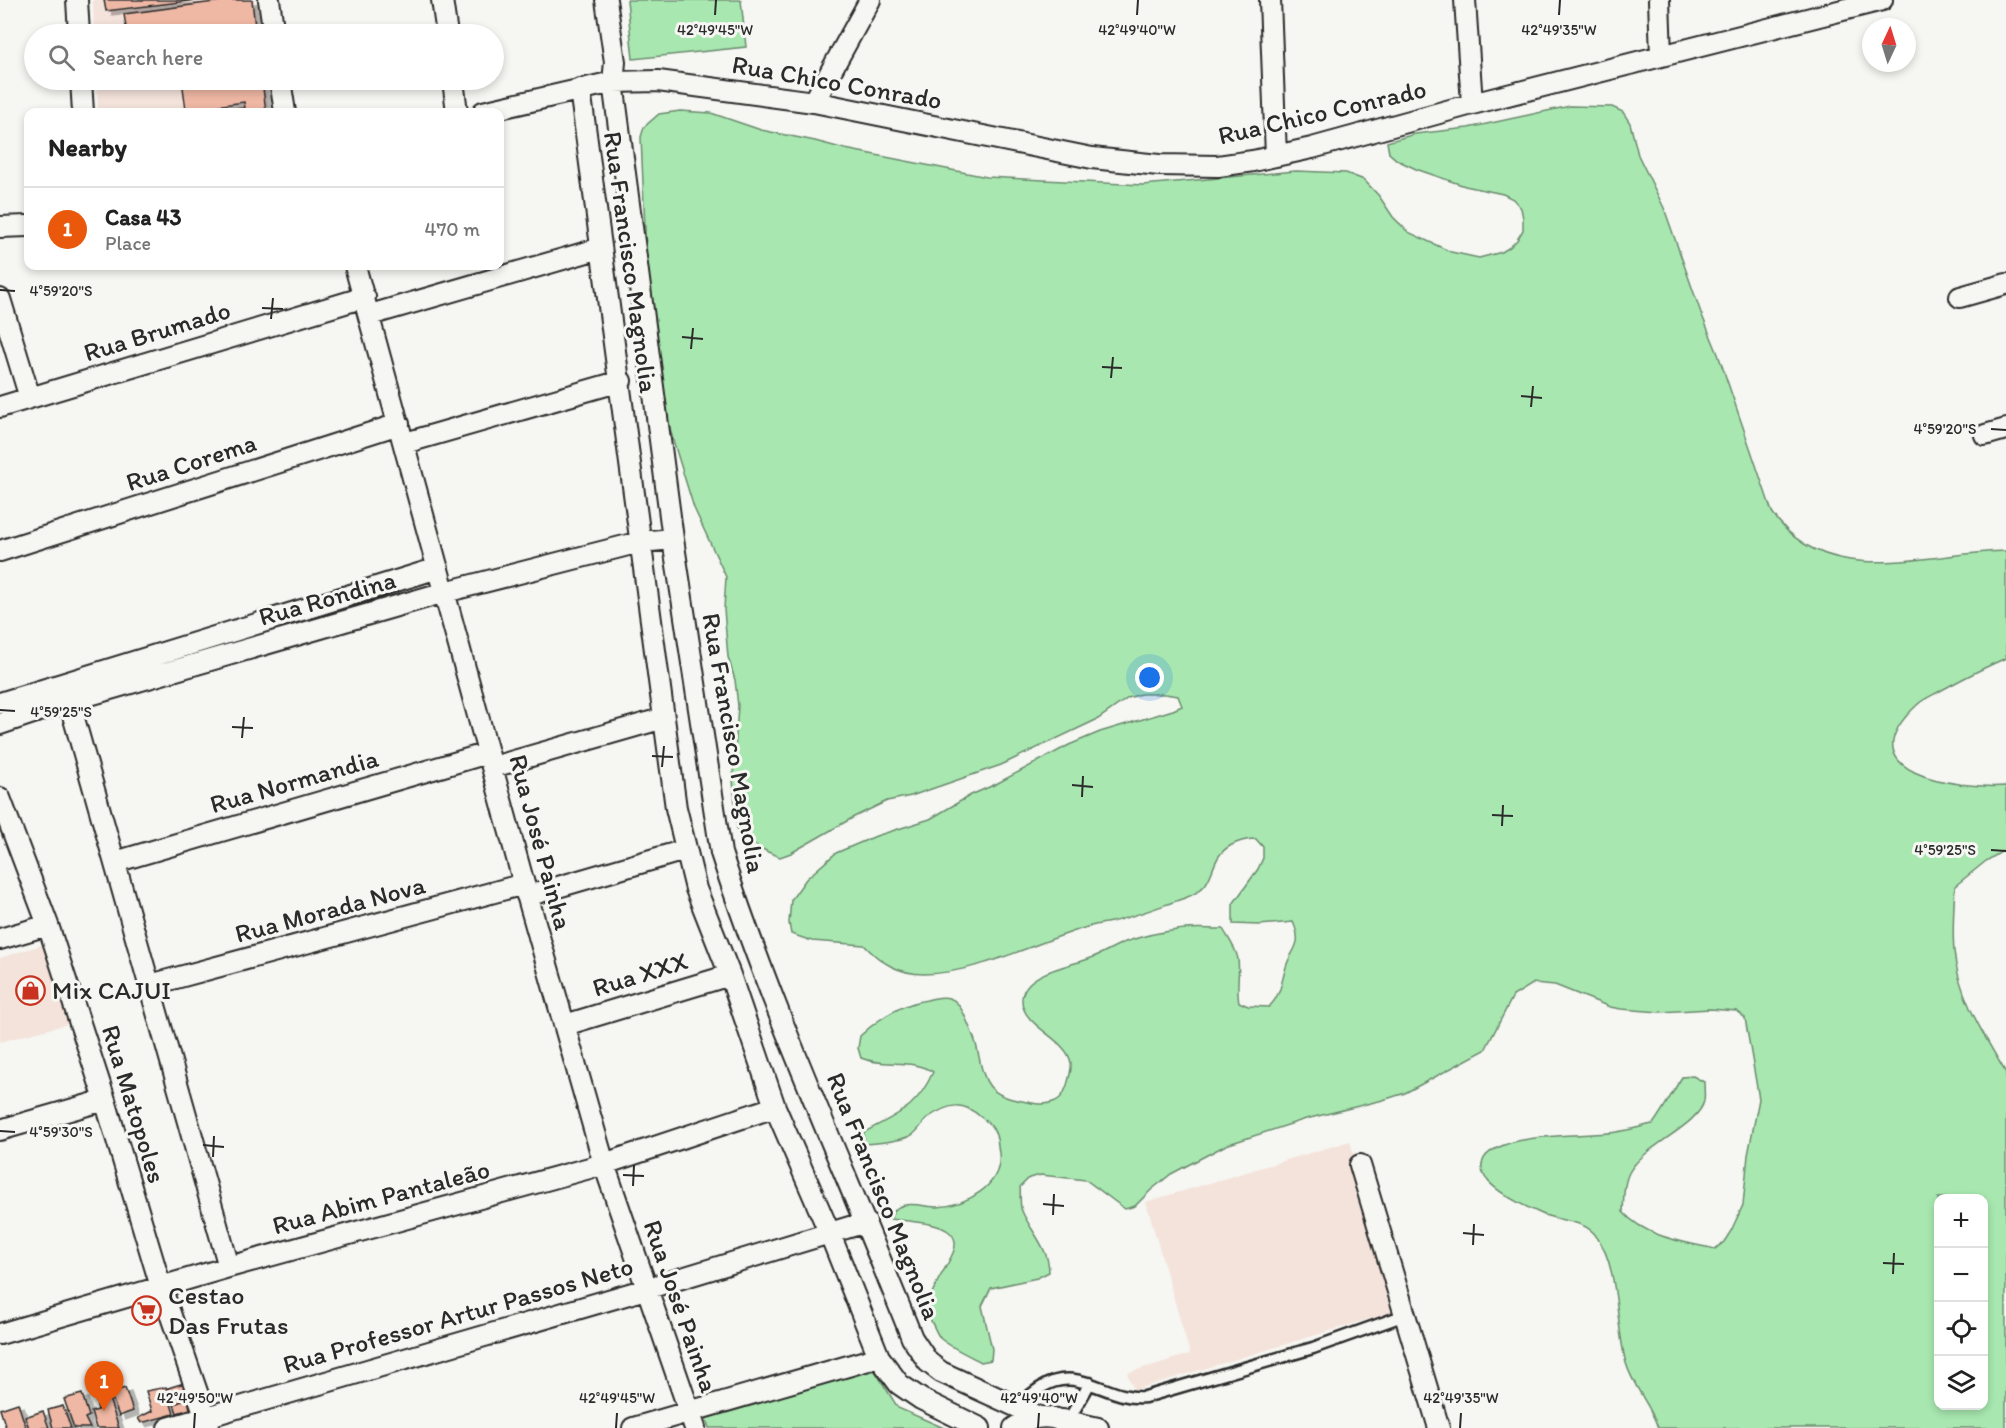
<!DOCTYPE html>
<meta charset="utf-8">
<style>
:root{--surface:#fff;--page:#f6f6f6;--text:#222;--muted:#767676;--line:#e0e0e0;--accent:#ea580c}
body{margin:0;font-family:Itim,sans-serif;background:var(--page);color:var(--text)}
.controls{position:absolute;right:18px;bottom:18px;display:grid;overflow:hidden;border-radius:12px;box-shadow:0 3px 9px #0003}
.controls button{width:54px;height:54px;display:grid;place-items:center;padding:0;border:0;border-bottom:2px solid var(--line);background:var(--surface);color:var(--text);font:30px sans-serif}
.compass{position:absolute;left:1862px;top:18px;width:54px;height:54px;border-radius:50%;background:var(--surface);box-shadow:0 3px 9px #0003;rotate:4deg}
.you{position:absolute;left:1150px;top:678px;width:21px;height:21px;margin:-15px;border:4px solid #fff;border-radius:50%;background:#1a73e8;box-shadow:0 0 0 9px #1a73e833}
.badge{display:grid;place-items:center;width:39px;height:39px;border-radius:50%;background:var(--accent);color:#fff;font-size:20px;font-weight:700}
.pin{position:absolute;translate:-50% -50px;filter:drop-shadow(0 2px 3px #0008)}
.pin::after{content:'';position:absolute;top:32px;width:21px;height:18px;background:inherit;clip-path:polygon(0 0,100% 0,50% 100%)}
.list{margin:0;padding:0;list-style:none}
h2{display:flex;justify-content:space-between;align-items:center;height:78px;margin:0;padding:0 24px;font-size:26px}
h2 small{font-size:20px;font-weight:400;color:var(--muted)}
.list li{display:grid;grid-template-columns:39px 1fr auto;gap:18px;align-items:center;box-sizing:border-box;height:84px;padding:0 24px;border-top:2px solid var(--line)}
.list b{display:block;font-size:22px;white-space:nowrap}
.list p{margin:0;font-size:20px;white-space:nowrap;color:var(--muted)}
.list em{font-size:20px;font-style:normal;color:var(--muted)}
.icon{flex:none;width:33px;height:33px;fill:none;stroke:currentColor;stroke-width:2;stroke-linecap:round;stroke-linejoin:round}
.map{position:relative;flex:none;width:2006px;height:1428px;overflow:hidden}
.search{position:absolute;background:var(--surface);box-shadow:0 3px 9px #0003;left:24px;top:24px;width:480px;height:66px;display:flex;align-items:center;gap:15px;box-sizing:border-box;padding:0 21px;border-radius:33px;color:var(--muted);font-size:22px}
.panel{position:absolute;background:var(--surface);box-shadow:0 3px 9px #0003;left:24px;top:108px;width:480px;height:162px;border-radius:12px}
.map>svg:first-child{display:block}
.built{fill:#f4e3db}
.green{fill:#a8e8b0;stroke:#6a8a6e;stroke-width:1.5;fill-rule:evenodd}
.building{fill:#efb8a4;stroke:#2b2b2b;stroke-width:1.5;filter:url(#shadow)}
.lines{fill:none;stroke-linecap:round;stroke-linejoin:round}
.lane-casing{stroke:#2b2b2b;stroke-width:15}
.street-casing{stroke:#2b2b2b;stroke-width:24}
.lane{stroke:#f6f6f2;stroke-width:10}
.street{stroke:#f6f6f2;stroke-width:20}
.ticks{fill:none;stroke:#2b2b2b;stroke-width:2}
.labels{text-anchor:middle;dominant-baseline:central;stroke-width:6;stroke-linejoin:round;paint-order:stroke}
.street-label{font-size:26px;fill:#2b2b2b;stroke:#f6f6f2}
.poi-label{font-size:26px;fill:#2b2b2b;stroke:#f6f6f2;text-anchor:start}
.ticks-label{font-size:15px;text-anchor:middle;fill:#2b2b2b;stroke:#f6f6f2;stroke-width:6;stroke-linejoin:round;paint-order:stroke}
</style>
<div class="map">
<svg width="2006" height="1428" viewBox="0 0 2006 1428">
<defs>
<filter id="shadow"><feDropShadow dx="6" dy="4" stdDeviation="0" flood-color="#0004"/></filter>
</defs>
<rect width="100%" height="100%" fill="#f6f6f2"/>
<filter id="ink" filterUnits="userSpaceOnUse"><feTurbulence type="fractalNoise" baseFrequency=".0167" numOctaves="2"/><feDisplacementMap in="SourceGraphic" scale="12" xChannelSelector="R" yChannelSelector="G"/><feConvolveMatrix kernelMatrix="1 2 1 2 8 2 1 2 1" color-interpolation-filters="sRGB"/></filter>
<g filter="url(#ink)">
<path class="built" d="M93 0H255L259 34H94Z
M97 80H265L269 112H98Z
M48 943 71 1023 0 1042V958Z
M1350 1141 1396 1311 1134 1390 1127 1373 1190 1354 1146 1202Z"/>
<path class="green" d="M627 0H741L746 47 633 59Z
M1570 106 1612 107 1623 112 1630 123 1638 155 1664 208 1701 313 1718 354 1772 512C1824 592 1929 552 2006 551V658C1983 668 1962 679 1940 691 1933 695 1923 699 1917 705 1843 774 1957 789 2006 786V849L1986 861 1955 886C1954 907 1952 930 1954 951 1958 996 1984 1035 2006 1073V1428H1658C1651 1405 1633 1387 1626 1363 1616 1329 1619 1264 1596 1236 1594 1232 1589 1229 1586 1227 1573 1220 1556 1220 1542 1214 1526 1207 1478 1185 1482 1165 1483 1154 1494 1149 1504 1145 1537 1134 1574 1136 1608 1133 1623 1132 1638 1127 1653 1124 1664 1109 1672 1093 1682 1077L1693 1076 1704 1082C1704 1088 1705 1096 1704 1101 1699 1125 1644 1146 1630 1171 1623 1183 1624 1199 1623 1212 1645 1237 1684 1242 1715 1249L1724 1242 1731 1231 1743 1205 1748 1155 1759 1099 1745 1018 1737 1011 1710 1009 1660 1012 1621 1009 1610 1007 1555 985 1534 983 1513 996 1485 1050 1405 1093 1383 1100 1306 1119 1226 1145 1171 1174 1151 1190 1135 1206 1125 1209 1086 1180 1041 1175 1029 1178 1020 1187C1021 1194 1019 1204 1022 1211 1031 1232 1049 1248 1049 1272L1037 1278 991 1288 982 1306 992 1349 991 1360 981 1362C968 1355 952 1348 941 1339 938 1336 936 1331 934 1327 911 1288 976 1251 948 1231 936 1222 905 1221 890 1219 892 1215 894 1210 897 1208 908 1201 926 1207 938 1207 966 1205 1003 1186 999 1153 998 1148 998 1141 996 1135 994 1128 988 1122 982 1118 963 1101 950 1103 929 1117 922 1122 918 1133 910 1136 897 1142 879 1143 865 1144L863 1133C897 1114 916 1110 933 1072 911 1058 885 1068 861 1058L858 1048 860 1036C878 1019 902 1004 927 1000 934 998 942 996 949 998 957 1000 960 1007 964 1014 968 1024 973 1034 976 1044 984 1076 982 1095 1022 1101 1032 1103 1043 1106 1053 1102 1062 1099 1064 1093 1067 1085 1069 1078 1072 1070 1071 1063 1067 1038 1022 1027 1022 1000 1022 972 1071 966 1091 958 1104 953 1116 945 1128 941 1143 936 1161 932 1177 930 1192 927 1208 929 1223 929 1228 938 1236 948 1238 959 1240 973 1236 988 1239 1002L1248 1006 1269 1007C1281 995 1281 983 1286 967 1291 949 1304 946 1293 922L1259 925 1233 924V904L1258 869 1263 858V847L1256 839C1244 839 1227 844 1219 856 1213 865 1212 876 1205 885 1200 891 1193 895 1185 898 1161 906 1136 916 1111 922 1102 924 1092 925 1084 928 1035 943 975 974 924 974 899 974 881 963 864 945L812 941 791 934 789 923 791 900 806 879 836 853 876 836 930 819 971 795 996 784 1069 745 1100 732 1173 710 1182 706 1178 696 1165 694H1141L1128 698 1098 719 1001 765 911 796 887 801 854 817 791 853 780 857 768 852 746 840 737 831 733 779 738 706 735 680 728 657 724 609 726 577 694 508 673 440 659 384 649 320 641 137 644 127 659 114 680 111 711 113 761 130 815 141 845 149 987 177 1143 185 1296 171 1346 173 1364 180 1379 196 1393 217 1408 232 1451 252 1479 258 1502 252 1510 247 1517 240 1523 230V218L1521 208 1513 199 1503 194 1465 186 1416 169 1397 160 1389 153 1387 142 1415 134 1468 128ZM1938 1198H1984V1406H1938Z
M872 1366 898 1408 944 1428H709L704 1413Z"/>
<path class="building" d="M104 0H197L106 11Z
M229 0H252L255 27 201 34H127L124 14Z
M182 80H262L266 112H207L245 108 244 102 186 110Z
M184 1383 186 1390 170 1395 168 1388Z
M166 1387 174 1414 141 1423 138 1418 152 1411 146 1391Z
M125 1388 133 1411 119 1416 110 1393Z
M186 1390 188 1399 174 1404 170 1395Z
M107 1393 119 1428H96L91 1412 98 1410 95 1396Z
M82 1394 89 1416 85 1418 90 1428H74L64 1399Z
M188 1399 190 1409 177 1413 174 1404Z
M18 1403 26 1428H6L0 1409Z
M63 1406 71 1428H53L48 1410Z
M43 1411 49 1428H29L25 1417Z"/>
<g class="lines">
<defs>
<path id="lane" d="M1016 1407C1025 1400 1033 1392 1042 1387 1079 1364 1108 1401 1145 1397L1313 1348 1405 1315
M1068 1421 1090 1383"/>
<path id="street" d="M77 0 79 34
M269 0 274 34
M442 0 447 34
M606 0 615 62 613 82 673 539 721 853C774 1017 849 1178 912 1338L928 1362 941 1372 1039 1417
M1270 0 1276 156
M1465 0 1472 104
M1659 0 1661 56
M81 80 83 112
M280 80 285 112
M453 80 457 112
M580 89 676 808 696 889 730 975 775 1107 830 1234 879 1357 899 1384 921 1399 980 1428
M814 102 870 0
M483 112 613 82 658 81 814 102 1092 158 1159 165 1218 166 1253 161 1312 148 1472 104 1882 0
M0 227 28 226
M355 266 524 884 604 1164 695 1428
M1960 297 2006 284
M0 299 30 398
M370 315 601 248
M0 407 365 297
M1985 435 2006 429
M405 443 621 381
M0 551 399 424
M69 701 229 1267
M0 703 438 568
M0 724 69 701 445 592 640 542 673 539
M493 767 664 718
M0 798 48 925 105 1100 161 1287 209 1427
M115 862 488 753
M527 896 685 850
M0 939 48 925
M150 985 524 884
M565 1025 730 975
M0 1130 105 1100
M1360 1165 1439 1428
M0 1334 229 1267 604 1164 775 1107
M1063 1420 1098 1428
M168 1428 646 1289 866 1222
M633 1428 879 1357
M1014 1428C1034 1414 1054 1413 1074 1428"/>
</defs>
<use href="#lane" class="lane-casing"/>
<use href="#street" class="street-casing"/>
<use href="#lane" class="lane"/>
<use href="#street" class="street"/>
</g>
</g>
<path class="ticks" d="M715 15 716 0M1137 15 1138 0M1559 15 1560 0M0 290 15 291M262 308 283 309M271 319 273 298M682 337 703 339M691 349 693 328M1102 367 1122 368M1111 378 1113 357M1521 396 1542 398M1531 407 1533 386M1991 429 2006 430M0 710 15 711M232 727 253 728M242 738 244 717M652 756 673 757M662 767 664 746M1072 785 1093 787M1082 797 1083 776M1492 815 1513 816M1502 826 1503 805M1991 850 2006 851M0 1131 15 1132M203 1145 224 1147M213 1157 214 1136M623 1175 644 1176M633 1186 634 1165M1043 1204 1064 1206M1053 1215 1054 1194M1463 1233 1484 1235M1473 1245 1474 1224M1883 1263 1904 1264M1893 1274 1894 1253M194 1428 195 1413M616 1428 617 1413M1038 1428 1039 1413M1460 1428 1461 1413"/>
<defs>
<symbol id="shop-ring" viewBox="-11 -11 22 22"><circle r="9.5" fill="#f6f6f2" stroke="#c8321e" stroke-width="1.5"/><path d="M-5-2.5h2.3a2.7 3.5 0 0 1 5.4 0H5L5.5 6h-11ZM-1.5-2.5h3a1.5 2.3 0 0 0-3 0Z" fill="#c8321e"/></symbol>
<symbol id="supermarket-ring" viewBox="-11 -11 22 22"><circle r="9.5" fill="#f6f6f2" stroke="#c8321e" stroke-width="1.5"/><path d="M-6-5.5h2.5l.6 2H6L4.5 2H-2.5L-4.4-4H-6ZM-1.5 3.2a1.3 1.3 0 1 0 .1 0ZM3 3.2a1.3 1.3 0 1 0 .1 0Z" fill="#c8321e"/></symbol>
</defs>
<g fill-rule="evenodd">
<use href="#shop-ring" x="14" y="974" width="33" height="33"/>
<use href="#supermarket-ring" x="130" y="1294" width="33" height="33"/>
</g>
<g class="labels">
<g class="street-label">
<text transform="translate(837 82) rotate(10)">Rua Chico Conrado</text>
<text transform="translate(1322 112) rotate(-13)">Rua Chico Conrado</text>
<text transform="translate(631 262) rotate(82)">Rua Francisco Magnolia</text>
<text transform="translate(157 331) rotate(-17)">Rua Brumado</text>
<text transform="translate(191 462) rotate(-18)">Rua Corema</text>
<text transform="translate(327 598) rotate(-16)">Rua Rondina</text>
<text transform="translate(734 743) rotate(80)">Rua Francisco Magnolia</text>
<text transform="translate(294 781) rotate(-16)">Rua Normandia</text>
<text transform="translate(541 842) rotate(75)">Rua José Painha</text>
<text transform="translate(330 909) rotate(-15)">Rua Morada Nova</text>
<text transform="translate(640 974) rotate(-17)">Rua XXX</text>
<text transform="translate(134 1104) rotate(73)">Rua Matopoles</text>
<text transform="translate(884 1196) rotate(68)">Rua Francisco Magnolia</text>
<text transform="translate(381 1197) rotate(-15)">Rua Abim Pantaleão</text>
<text transform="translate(681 1306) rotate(71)">Rua José Painha</text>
<text transform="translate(458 1315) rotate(-16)">Rua Professor Artur Passos Neto</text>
</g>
<g class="poi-label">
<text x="52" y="990">Mix CAJUI</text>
<text x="168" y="1295">Cestao<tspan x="168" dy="30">Das Frutas</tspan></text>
</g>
</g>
<g class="ticks-label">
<text x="715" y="35">42°49'45"W</text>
<text x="1137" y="35">42°49'40"W</text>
<text x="1559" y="35">42°49'35"W</text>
<text x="61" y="296">4°59'20"S</text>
<text x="1945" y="434">4°59'20"S</text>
<text x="61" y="717">4°59'25"S</text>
<text x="1945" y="855">4°59'25"S</text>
<text x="61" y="1137">4°59'30"S</text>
<text x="195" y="1403">42°49'50"W</text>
<text x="617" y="1403">42°49'45"W</text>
<text x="1039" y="1403">42°49'40"W</text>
<text x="1461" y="1403">42°49'35"W</text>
</g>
</svg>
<div class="controls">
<button>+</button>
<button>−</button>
<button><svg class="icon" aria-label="locate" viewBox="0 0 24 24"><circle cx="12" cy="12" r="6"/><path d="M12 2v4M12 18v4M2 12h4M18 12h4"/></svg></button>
<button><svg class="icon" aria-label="layers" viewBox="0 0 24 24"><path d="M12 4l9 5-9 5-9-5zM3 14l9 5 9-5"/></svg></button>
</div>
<svg class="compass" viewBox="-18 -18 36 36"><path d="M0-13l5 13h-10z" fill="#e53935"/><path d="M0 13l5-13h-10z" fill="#767676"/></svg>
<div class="you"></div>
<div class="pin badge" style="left:104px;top:1411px">1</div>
<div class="search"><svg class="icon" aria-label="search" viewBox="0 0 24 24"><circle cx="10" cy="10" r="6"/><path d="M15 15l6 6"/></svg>Search here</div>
<section class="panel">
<h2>Nearby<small></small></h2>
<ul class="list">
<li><span class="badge">1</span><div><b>Casa 43</b><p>Place</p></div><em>470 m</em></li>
</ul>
</section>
</div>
